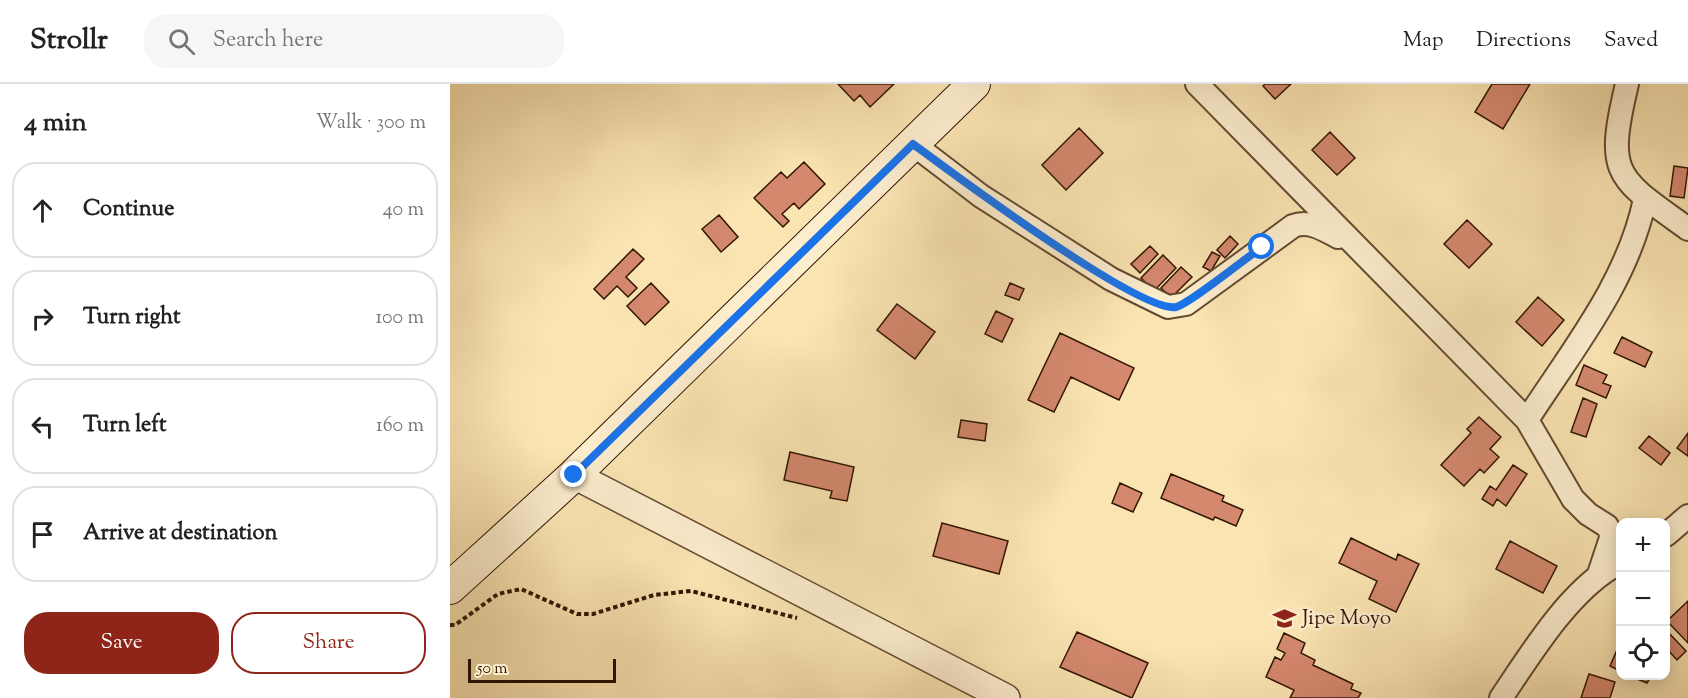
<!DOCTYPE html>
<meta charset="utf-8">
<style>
:root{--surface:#fff;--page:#f6f6f6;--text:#222;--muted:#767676;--line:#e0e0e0;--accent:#8f2418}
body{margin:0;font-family:"Sorts Mill Goudy",serif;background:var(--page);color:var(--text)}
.controls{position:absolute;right:18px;bottom:18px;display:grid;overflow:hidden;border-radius:12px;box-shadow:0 3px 15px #0003}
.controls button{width:54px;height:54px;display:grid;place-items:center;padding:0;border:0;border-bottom:2px solid var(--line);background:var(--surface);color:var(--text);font:30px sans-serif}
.scale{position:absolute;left:18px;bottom:15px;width:148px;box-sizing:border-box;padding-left:6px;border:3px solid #311604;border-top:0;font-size:16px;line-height:21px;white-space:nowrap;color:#311604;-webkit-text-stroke:4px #fcedcd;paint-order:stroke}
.stop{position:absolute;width:18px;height:18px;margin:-14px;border:4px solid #1a73e8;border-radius:50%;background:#fff}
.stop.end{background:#1a73e8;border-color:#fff;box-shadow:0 2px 6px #0008}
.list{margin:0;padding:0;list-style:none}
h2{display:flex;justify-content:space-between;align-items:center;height:78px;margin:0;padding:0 24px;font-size:26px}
h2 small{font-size:20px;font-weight:400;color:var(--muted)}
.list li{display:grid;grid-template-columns:39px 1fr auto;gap:18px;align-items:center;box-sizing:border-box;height:96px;margin:0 12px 12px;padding:0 12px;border:2px solid var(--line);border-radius:24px}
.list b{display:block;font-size:22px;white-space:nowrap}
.list em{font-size:20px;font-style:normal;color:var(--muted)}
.actions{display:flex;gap:12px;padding:18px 24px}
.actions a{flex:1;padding:14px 0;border:2px solid var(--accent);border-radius:24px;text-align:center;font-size:21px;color:var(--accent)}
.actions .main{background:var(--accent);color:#fff}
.icon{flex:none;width:33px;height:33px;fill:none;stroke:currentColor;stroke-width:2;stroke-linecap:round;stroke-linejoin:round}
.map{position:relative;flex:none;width:1238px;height:614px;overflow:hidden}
header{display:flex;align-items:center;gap:36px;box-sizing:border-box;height:84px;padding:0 30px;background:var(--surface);border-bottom:2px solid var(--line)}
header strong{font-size:28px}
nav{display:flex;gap:33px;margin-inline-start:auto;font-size:21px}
.search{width:420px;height:54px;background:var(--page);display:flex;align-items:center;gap:15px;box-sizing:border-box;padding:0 21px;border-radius:24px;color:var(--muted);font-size:22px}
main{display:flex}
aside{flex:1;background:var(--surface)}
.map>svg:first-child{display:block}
.building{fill:#d4886e;stroke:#311604;stroke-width:1.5}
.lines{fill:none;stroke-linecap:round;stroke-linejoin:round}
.minor-casing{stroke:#634a30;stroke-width:26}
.tertiary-casing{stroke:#634a30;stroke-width:30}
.secondary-casing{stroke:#311604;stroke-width:34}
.path{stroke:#311604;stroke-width:4;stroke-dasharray:4.5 3;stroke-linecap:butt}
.minor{stroke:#fcedcd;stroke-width:22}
.tertiary{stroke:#fcedcd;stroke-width:27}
.secondary{stroke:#fcedcd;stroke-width:32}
.route{stroke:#1a73e8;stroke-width:8}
.labels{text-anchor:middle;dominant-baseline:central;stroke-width:4.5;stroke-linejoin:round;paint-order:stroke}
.poi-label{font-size:21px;fill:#311604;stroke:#fcedcd;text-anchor:start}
</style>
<header>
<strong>Strollr</strong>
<div class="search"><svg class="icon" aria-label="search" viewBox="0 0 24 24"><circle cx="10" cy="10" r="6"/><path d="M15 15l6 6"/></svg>Search here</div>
<nav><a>Map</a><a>Directions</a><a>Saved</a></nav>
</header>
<main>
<aside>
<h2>4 min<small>Walk · 300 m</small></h2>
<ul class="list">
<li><svg class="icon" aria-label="ahead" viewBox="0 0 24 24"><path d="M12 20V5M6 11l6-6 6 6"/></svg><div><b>Continue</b></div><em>40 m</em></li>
<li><svg class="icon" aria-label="right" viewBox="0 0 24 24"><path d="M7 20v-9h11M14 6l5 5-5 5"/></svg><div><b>Turn right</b></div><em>100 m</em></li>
<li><svg class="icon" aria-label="left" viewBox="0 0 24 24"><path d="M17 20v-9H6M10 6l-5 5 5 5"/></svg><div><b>Turn left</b></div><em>160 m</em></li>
<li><svg class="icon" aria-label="arrive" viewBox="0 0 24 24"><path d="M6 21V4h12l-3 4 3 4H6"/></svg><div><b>Arrive at destination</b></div></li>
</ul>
<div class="actions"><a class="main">Save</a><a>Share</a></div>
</aside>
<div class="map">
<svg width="1238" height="614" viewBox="0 0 1238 614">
<rect width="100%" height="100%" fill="#fae4b2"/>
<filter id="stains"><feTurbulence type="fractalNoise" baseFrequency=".00333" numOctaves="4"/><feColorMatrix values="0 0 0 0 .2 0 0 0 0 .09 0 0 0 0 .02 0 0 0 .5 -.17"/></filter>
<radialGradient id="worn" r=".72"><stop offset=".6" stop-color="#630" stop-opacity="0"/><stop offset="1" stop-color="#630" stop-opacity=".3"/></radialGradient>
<path class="building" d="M388 0H444L420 23 410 11 404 17Z
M815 0H841L825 15 813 2Z
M1042 0H1080L1053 45 1025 28Z
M629 44 653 69 616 106 592 81Z
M880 48 905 74 887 91 862 66Z
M354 78 375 100 349 125 344 119 332 130 339 137 333 143 304 114 331 88 337 94Z
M1224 82 1238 84 1234 114 1220 112Z
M269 131 288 153 271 168 252 145Z
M1017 136 1042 160 1019 184 994 160Z
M780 152 788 160 775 174 767 166Z
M700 162 708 170 690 189 681 180Z
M183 165 194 175 176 193 187 204 178 213 167 202 154 215 144 205Z
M762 168 770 172 761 187 753 183Z
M713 171 726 184 704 207 691 194Z
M731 183 742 193 721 214 711 204Z
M201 199 219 218 195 241 177 222Z
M560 199 574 205 569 216 555 211Z
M1088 213 1114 236 1092 262 1066 238Z
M447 220 485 248 465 275 427 246Z
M546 227 563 235 552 258 535 250Z
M610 249 684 284 669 316 621 293 604 328 578 316Z
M1172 253 1202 268 1195 283 1164 269Z
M1134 281 1157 291 1153 299 1161 302 1156 314 1126 301Z
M1133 314 1147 320 1136 353 1121 348Z
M1029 333 1051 353 1040 365 1049 373 1034 389 1030 385 1014 402 991 381 1021 349 1017 345Z
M511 336 537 340 535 357 508 353Z
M1238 349V372L1227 364Z
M1199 352 1220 369 1211 381 1189 364Z
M340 368 404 383 397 417 380 414 382 407 334 396Z
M1063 381 1077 390 1056 422 1047 415 1043 422 1032 415 1040 402 1046 406Z
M721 390 774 412 772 417 793 426 786 442 765 433 763 436 711 414Z
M670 399 692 409 683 428 662 419Z
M492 439 558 457 549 490 483 472Z
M901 454 946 476 948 470 969 480 946 528 919 515 927 497 889 479Z
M1060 457 1107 482 1093 509 1046 485Z
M1238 517V559L1217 537Z
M1216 546 1236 567 1227 576 1216 564Z
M627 548 698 579 682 614 610 583Z
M834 549 855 559 851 569 865 576 863 581 903 600 901 605 911 609 908 614H840L844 606 816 593 825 573 831 576 835 569 827 565Z
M1170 559V587L1160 582Z
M1139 590 1165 598 1160 614H1131Z
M1180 592H1201L1197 599Z"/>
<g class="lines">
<defs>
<path id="minor" d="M747 0 1077 336 1123 415 1138 430 1157 442 1162 451 1149 490
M1177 0C1155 92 1166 93 1238 145
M463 60 531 112 661 195 718 223 736 220 843 142C859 136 873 145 888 153
M1077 336C1122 266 1178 198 1195 115
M1216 451 1238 432
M1051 614C1080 571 1117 510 1162 483"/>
<path id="tertiary" d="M124 391 556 614"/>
<path id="secondary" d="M0 504 124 391 524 0"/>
</defs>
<use href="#minor" class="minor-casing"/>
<use href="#tertiary" class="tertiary-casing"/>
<use href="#secondary" class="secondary-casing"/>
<path class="path" d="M0 541H5L48 510 71 505 127 530H143L204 511 241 507 347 534"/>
<use href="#minor" class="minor"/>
<use href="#tertiary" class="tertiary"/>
<use href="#secondary" class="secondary"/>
</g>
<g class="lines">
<path class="route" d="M124 391 463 60C501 88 689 229 726 223 739 220 796 174 812 163"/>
</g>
<defs>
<symbol id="school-bare" viewBox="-9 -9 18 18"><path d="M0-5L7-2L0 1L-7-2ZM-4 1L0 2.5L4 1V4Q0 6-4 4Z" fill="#8f2418" stroke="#fcedcd" stroke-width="2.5" paint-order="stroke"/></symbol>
</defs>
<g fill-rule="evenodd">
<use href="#school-bare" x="818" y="518" width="33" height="33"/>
</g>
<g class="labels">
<g class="poi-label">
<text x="852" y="535">Jipe Moyo</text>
</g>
</g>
<rect width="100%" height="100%" filter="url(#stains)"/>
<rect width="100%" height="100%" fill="url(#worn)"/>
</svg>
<div class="controls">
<button>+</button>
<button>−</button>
<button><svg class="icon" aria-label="locate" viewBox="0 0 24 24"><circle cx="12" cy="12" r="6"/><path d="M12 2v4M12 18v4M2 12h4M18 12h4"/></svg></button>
</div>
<div class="scale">50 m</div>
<div class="stop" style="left:812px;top:163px"></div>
<div class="stop end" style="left:124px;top:391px"></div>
</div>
</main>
